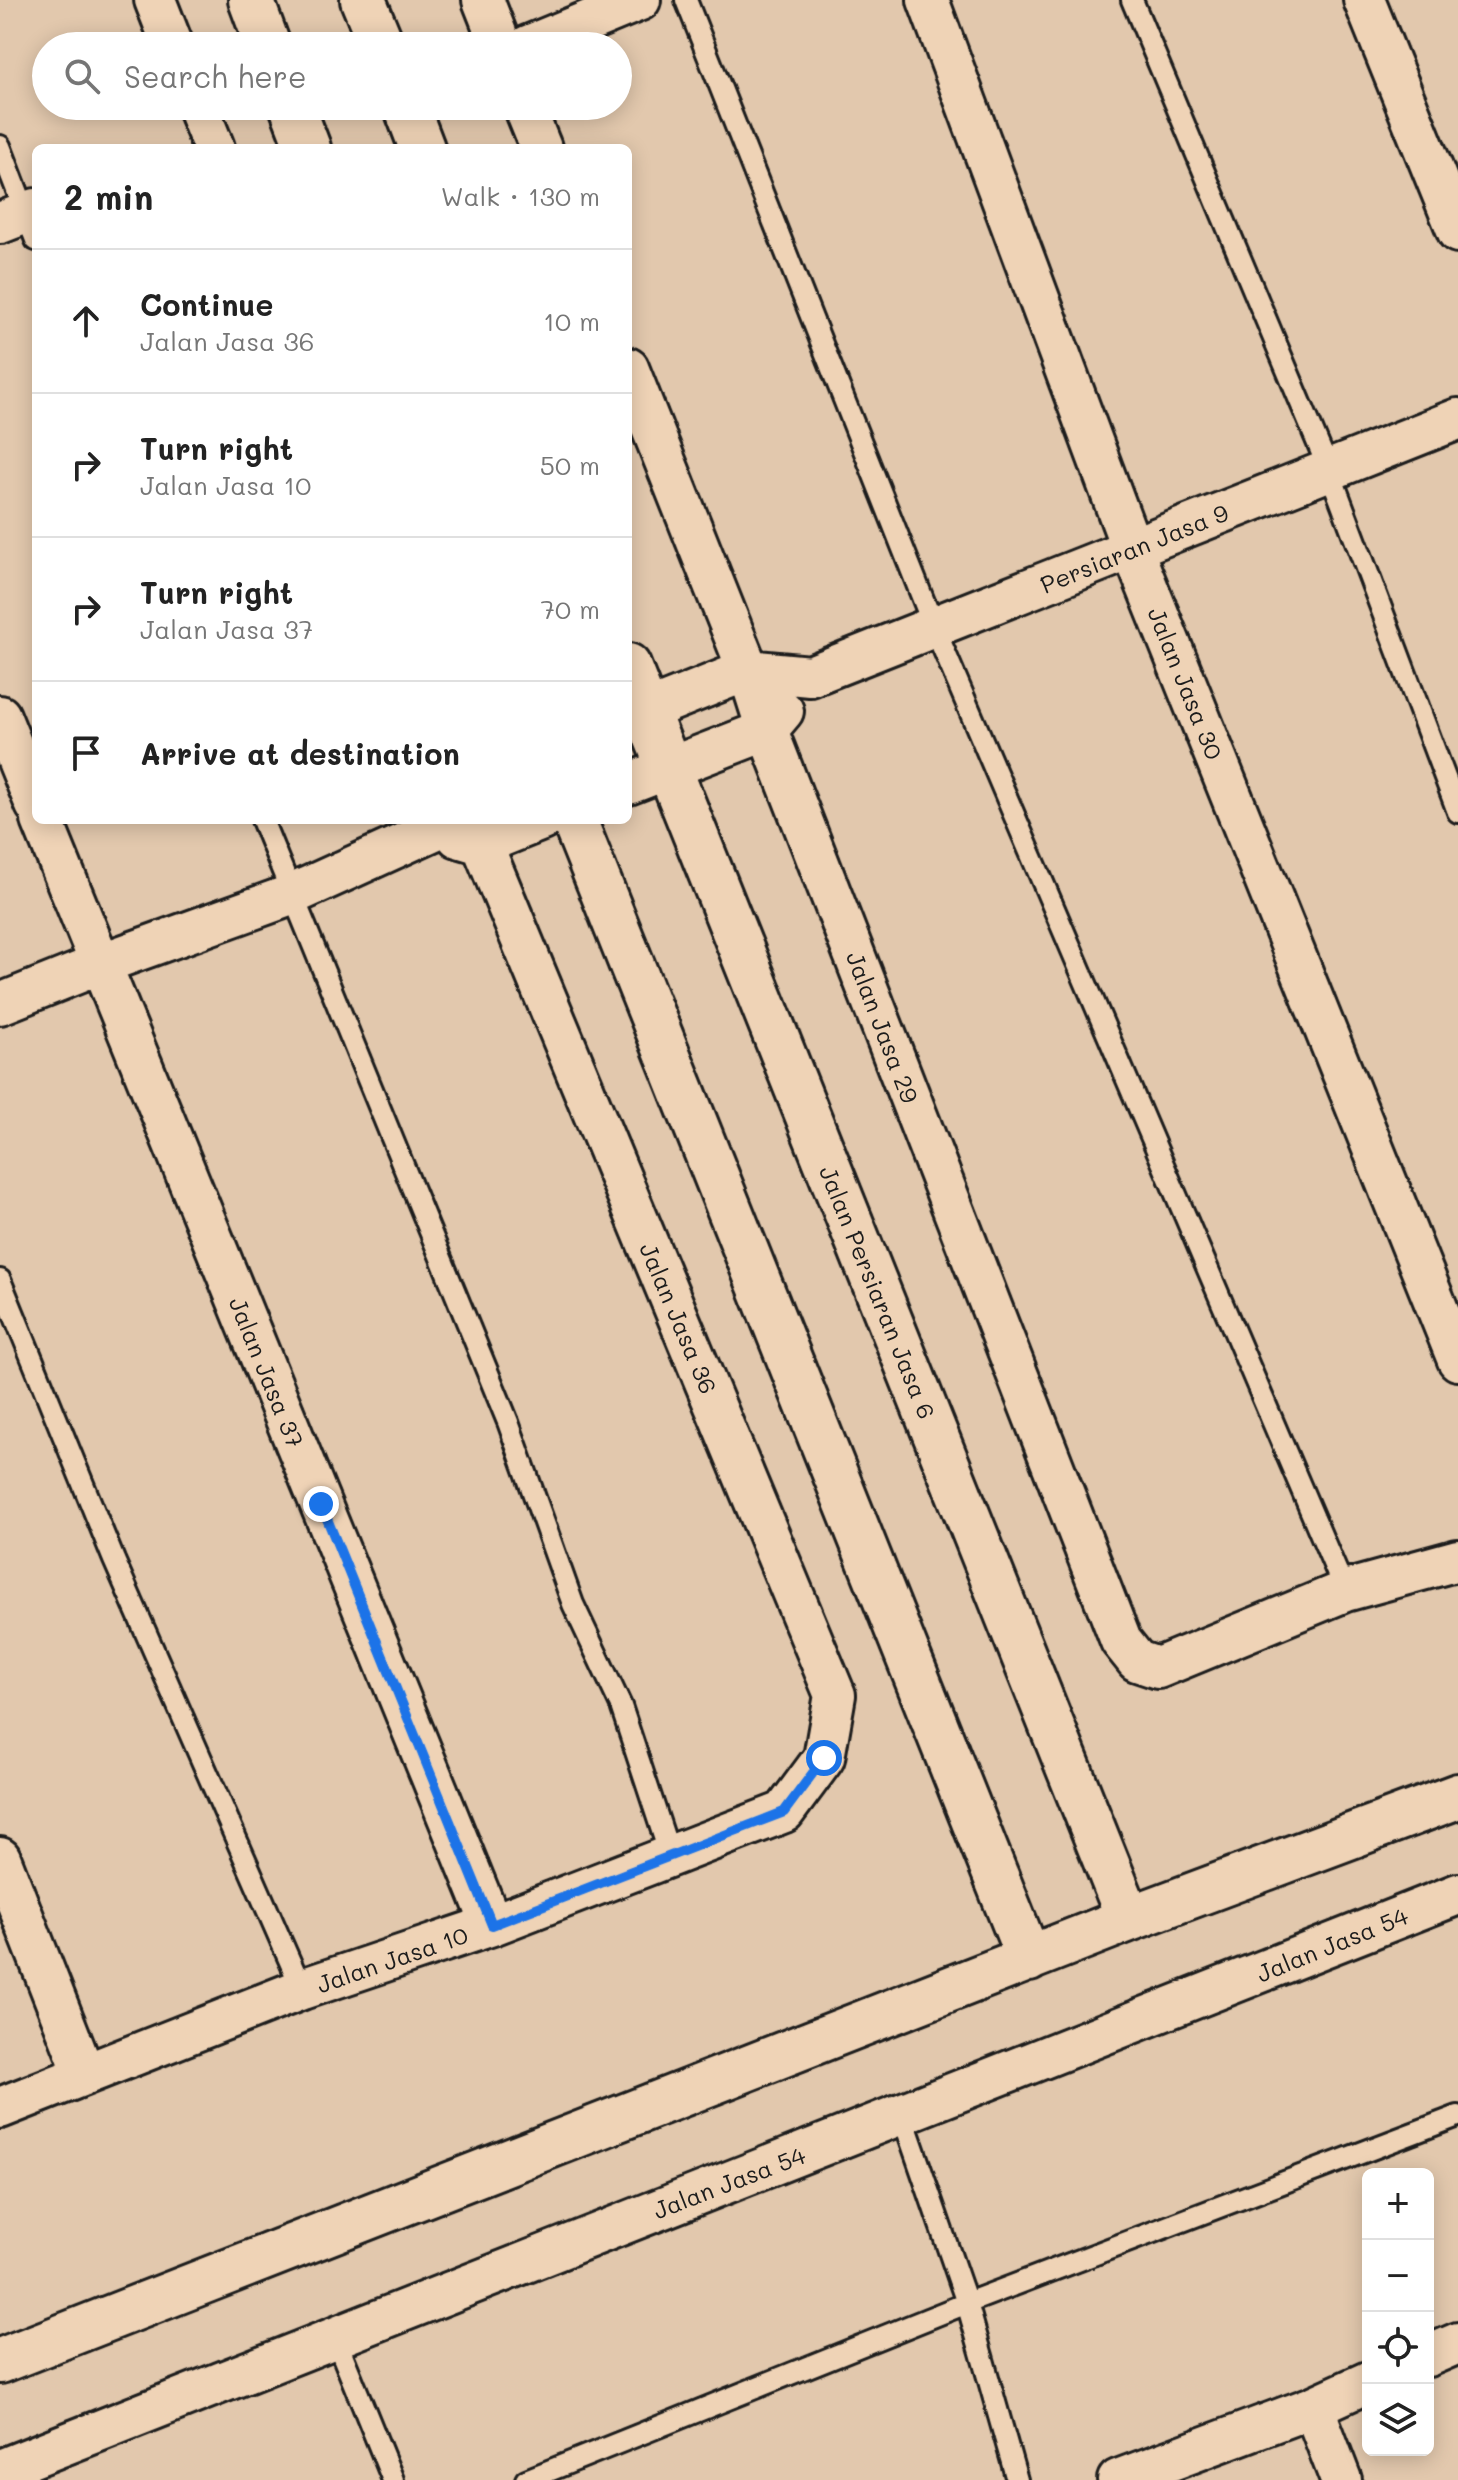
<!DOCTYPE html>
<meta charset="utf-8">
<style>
:root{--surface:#fff;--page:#f6f6f6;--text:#222;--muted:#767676;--line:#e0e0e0}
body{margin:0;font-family:Mali,sans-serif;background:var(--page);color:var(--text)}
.controls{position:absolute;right:24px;bottom:24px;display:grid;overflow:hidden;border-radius:12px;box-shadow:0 4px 20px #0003}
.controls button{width:72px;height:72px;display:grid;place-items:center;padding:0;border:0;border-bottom:2px solid var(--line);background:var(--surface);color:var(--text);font:40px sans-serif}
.stop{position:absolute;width:24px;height:24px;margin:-18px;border:6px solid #1a73e8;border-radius:50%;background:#fff}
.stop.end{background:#1a73e8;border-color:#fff;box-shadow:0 2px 8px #0008}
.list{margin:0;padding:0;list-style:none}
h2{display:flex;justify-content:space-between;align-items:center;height:104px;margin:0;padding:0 32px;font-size:34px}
h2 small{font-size:26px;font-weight:400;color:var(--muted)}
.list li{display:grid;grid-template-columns:52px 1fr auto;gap:24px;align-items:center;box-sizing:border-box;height:144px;padding:0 32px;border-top:2px solid var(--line)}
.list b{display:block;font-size:30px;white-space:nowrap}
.list p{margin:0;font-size:26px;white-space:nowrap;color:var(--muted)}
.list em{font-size:26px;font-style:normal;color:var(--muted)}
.icon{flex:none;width:44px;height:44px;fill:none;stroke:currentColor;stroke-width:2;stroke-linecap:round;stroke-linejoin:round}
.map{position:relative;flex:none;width:1458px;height:2480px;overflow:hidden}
.search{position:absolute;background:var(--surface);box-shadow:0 4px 20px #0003;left:32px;top:32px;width:600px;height:88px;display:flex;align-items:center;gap:20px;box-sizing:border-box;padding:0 28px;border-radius:44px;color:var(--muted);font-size:30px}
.panel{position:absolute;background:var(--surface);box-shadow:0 4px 20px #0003;left:32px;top:144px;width:600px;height:680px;border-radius:12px}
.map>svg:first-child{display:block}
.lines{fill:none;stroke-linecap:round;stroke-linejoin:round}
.service-casing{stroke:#1c1c1c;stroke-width:26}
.minor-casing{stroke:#1c1c1c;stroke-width:46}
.tertiary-casing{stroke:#1c1c1c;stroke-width:50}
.service{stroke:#efd3b6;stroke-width:20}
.minor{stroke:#efd3b6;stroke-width:40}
.tertiary{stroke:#efd3b6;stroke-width:44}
.route{stroke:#1a73e8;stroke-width:10}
.labels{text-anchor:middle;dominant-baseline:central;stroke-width:6;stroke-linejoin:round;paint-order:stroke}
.street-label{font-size:24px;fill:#1c1c1c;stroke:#efd3b6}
</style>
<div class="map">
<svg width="1458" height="2480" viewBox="0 0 1458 2480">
<rect width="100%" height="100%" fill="#e2c8ad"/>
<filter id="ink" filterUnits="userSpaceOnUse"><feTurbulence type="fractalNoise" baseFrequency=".0125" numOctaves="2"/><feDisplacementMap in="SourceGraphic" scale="16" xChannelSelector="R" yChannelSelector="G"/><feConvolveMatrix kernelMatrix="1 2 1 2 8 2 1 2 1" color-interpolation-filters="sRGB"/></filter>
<g filter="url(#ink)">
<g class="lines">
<defs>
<path id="service" d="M686 0 934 627 1345 1591
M1132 0 1329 470 1458 812
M0 146 36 240
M262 820 508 1422 573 1604 621 1706 670 1855
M0 1280 114 1560 302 1989
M902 2115 967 2303 1017 2480
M335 2337 393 2480
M526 2480 967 2303 1458 2116"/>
<path id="minor" d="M155 0 173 46
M483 0 501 46
M928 0 1132 549 1458 1360
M1364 0 1458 232
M528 46 640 0
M197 106 214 148
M524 106 541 148
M0 223 36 209
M628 368 748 670 767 730 1121 1641 1137 1661 1158 1668 1345 1591 1458 1560
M0 716 36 805
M628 718 748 670 810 676 1458 419
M628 784 767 730 783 711
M42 820 492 1925
M458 837 482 844 542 820
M0 1004 100 964 291 895 436 829 441 820
M0 1858 84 2073
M0 2108 302 1989 492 1925 784 1812 824 1758 835 1695 472 820
M1428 2356 1458 2343
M1313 2407 1341 2480
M0 2470 1458 1894
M1118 2480 1313 2407 1368 2382"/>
<path id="tertiary" d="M251 0 268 46
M363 0 382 46
M292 106 308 148
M406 106 422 148
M628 666 1129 1919
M574 820 1029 1959
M0 2361 1129 1919 1458 1796"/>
</defs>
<use href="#service" class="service-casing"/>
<use href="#minor" class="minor-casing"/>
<use href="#tertiary" class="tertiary-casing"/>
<use href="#service" class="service"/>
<use href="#minor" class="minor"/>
<use href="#tertiary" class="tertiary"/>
</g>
</g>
<g class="lines" filter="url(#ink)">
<path class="route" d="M321 1504 492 1925 784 1812 824 1758"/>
</g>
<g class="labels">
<g class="street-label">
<text transform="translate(1134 548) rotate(-22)">Persiaran Jasa 9</text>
<text transform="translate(1186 683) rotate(68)">Jalan Jasa 30</text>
<text transform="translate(883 1027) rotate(69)">Jalan Jasa 29</text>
<text transform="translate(878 1292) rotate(68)">Jalan Persiaran Jasa 6</text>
<text transform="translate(679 1318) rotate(67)">Jalan Jasa 36</text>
<text transform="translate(267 1372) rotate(68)">Jalan Jasa 37</text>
<text transform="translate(1332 1944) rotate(-22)">Jalan Jasa 54</text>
<text transform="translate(392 1959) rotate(-19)">Jalan Jasa 10</text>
<text transform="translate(729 2182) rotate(-21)">Jalan Jasa 54</text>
</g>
</g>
</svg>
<div class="controls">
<button>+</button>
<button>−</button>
<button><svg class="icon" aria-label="locate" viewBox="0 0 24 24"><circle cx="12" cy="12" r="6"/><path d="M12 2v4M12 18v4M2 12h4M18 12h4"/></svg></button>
<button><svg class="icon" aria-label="layers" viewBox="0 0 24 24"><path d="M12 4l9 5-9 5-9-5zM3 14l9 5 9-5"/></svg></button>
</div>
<div class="stop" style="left:824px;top:1758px"></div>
<div class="stop end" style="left:321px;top:1504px"></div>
<div class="search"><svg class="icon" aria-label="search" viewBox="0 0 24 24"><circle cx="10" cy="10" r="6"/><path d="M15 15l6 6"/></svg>Search here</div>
<section class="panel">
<h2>2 min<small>Walk · 130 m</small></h2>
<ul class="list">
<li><svg class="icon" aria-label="ahead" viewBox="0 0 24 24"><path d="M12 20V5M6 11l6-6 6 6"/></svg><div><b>Continue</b><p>Jalan Jasa 36</p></div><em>10 m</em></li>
<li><svg class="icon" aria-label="right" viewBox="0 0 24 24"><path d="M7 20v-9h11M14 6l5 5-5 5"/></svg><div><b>Turn right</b><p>Jalan Jasa 10</p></div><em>50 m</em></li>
<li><svg class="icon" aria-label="right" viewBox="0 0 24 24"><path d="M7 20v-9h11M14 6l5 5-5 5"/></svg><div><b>Turn right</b><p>Jalan Jasa 37</p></div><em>70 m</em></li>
<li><svg class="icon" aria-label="arrive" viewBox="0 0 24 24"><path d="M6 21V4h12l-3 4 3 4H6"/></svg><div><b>Arrive at destination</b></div></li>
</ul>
</section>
</div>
